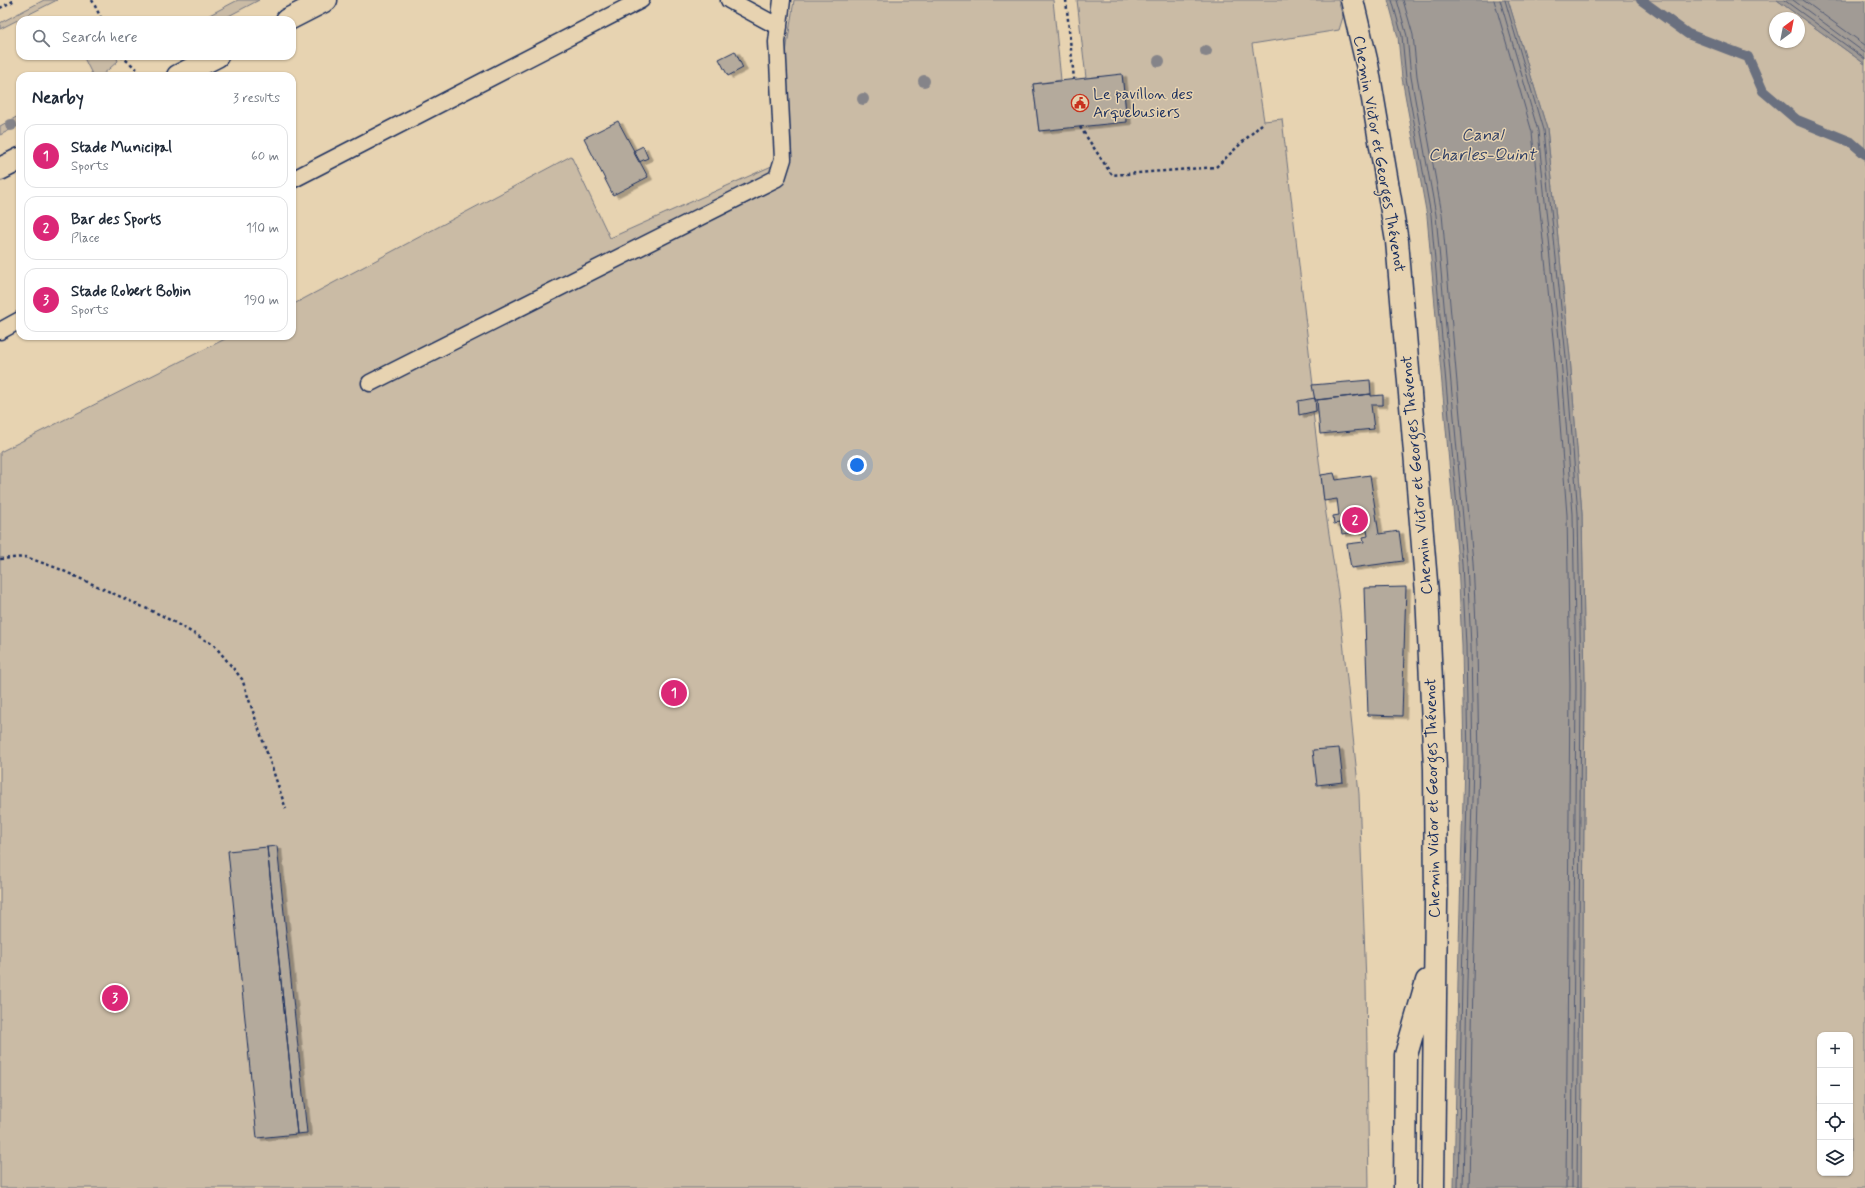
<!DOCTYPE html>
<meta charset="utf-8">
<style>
:root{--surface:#fff;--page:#f6f6f7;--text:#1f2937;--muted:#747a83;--line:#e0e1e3;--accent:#db2777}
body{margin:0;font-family:Mynerve,sans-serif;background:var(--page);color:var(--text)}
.controls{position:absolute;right:12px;bottom:12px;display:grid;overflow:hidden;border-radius:8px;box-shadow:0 1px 3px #0004}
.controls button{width:36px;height:36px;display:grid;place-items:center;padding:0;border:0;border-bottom:1px solid var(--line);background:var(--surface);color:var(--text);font:20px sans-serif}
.compass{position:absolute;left:1769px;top:12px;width:36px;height:36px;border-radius:50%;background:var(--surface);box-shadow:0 1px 3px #0004;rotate:32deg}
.you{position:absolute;left:857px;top:465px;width:14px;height:14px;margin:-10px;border:3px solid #fff;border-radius:50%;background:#1a73e8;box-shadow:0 0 0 6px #1a73e833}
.badge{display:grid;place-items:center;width:26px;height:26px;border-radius:50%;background:var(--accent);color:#fff;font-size:13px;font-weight:700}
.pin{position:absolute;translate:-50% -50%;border:2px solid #fff;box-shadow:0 1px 4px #0006}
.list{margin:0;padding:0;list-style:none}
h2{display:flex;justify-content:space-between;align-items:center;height:52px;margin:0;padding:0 16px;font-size:17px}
h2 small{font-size:13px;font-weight:400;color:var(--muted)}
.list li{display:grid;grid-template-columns:26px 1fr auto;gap:12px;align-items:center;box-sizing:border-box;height:64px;margin:0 8px 8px;padding:0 8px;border:1px solid var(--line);border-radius:12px}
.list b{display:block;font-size:15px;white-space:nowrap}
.list p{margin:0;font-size:13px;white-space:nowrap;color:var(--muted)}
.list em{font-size:13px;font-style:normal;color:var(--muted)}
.icon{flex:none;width:22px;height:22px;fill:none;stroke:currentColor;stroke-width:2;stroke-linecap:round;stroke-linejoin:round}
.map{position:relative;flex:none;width:1865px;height:1188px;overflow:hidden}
.search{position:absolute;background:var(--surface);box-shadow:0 1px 3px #0004;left:16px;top:16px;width:280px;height:44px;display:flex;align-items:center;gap:10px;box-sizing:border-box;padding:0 14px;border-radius:12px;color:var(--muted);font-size:15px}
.panel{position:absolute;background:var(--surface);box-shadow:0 1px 3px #0004;left:16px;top:72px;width:280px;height:268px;border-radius:12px}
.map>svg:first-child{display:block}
.green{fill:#cabba5;stroke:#727582;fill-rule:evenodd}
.water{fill:#a19b95;stroke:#6b707f}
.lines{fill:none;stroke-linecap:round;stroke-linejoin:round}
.shore{stroke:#515a74;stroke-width:1}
.stream{stroke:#6b707f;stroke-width:10}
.building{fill:#b4aa9c;stroke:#1b2f5e;filter:url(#shadow)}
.service-casing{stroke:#1b2f5e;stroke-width:19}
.minor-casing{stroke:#1b2f5e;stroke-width:25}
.secondary-casing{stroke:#1b2f5e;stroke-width:25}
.path{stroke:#1b2f5e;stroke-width:2.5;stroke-dasharray:3 3;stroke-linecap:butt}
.service{stroke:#e7d3b1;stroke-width:16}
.minor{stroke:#e7d3b1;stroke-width:22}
.secondary{stroke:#e7d3b1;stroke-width:22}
.tree{fill:#858489}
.labels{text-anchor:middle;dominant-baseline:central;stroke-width:3;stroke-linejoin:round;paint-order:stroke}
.poi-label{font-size:16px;fill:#1b2f5e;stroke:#e7d3b1;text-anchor:start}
.street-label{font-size:16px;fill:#1b2f5e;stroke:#e7d3b1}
.water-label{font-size:17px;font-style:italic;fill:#2f3f66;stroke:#e7d3b1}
</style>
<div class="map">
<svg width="1865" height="1188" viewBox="0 0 1865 1188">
<defs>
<filter id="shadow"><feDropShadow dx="4.5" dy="2.5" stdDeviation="0" flood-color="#0004"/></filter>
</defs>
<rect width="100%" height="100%" fill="#e7d3b1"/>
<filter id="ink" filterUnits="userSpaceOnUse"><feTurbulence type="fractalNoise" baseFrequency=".025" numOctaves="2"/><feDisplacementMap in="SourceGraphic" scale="8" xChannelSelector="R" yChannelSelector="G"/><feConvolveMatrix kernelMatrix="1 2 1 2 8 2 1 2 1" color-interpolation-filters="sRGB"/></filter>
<g filter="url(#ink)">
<path class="green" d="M44 0H57L0 29V23Z
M238 0H259L221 20H200Z
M794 0H1053L1061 80 1033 84 1039 131 1127 121 1122 75 1086 78 1077 0H1338L1343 17 1339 30 1252 44 1264 121 1282 119 1316 411 1313 412 1324 501 1338 593 1359 794 1366 983 1369 1188H0V452L231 336H292V305L571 156 610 238 792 157 785 59Z
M1508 0H1777L1865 64V1188H1581L1585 685 1582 514 1570 357 1547 129ZM1775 18H1799V42H1775ZM1820 1035H1850V1173H1820Z
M83 56H116L118 61 101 76H93Z
M20 115V125L0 135V126Z"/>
<path class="water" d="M1388 0H1508L1547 129 1570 357 1582 514 1585 685 1581 1188H1454L1458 981 1464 763 1462 646 1458 563 1427 216 1402 78 1398 37Z
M1777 0H1865V64Z"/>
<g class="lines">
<path class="shore" d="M1392 0 1402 36 1406 78 1431 215 1462 563 1466 646 1468 763 1462 981 1458 1188
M1397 0 1407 36 1411 77 1436 215 1467 563 1471 646 1473 763 1467 981 1463 1188
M1403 0 1413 35 1417 76 1442 214 1473 562 1477 646 1479 763 1473 981 1469 1188
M1494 0 1532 132 1555 358 1567 515 1570 685 1566 1188
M1500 0 1538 131 1561 358 1573 514 1576 685 1572 1188
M1505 0 1543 130 1566 357 1578 514 1581 685 1577 1188
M1784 0 1865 59
M1793 0 1865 53
M1803 0 1865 45"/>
<path class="stream" d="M1641 0 1688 34 1748 57 1763 91 1797 120 1851 142 1865 154"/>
</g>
<path class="building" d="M735 51 743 68 728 76 719 59Z
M1122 74 1127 122 1039 131 1033 84Z
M618 121 648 177 613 195 584 138Z
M643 146 648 158 639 162 633 151Z
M1370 380 1371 394 1315 400 1312 385Z
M1371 394V396L1383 395V405H1371L1374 429 1320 434 1317 400Z
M1315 398 1316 411 1299 415 1298 401Z
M1334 473 1336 480 1370 475 1379 534 1399 531 1403 561 1351 568 1347 544 1364 542 1363 537 1368 536 1367 530 1342 534 1340 523 1334 524 1333 516 1339 515 1337 499 1324 501 1321 475Z
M1406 587 1402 716 1368 715 1364 588Z
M1339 748 1343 782 1317 785 1313 750Z
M277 846 307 1133 297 1134 267 847Z
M267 847 297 1134 257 1138 228 851Z"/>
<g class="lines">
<defs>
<path id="service" d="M729 0 779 27
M292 180 641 0
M0 331 20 320
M370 383 777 178 783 159 777 42 782 0"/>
<path id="minor" d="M1352 0 1367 64 1397 241 1427 593 1435 769 1436 903 1433 1188
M1405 1188 1406 1055 1427 981"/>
<path id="secondary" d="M287 20 326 0
M178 76 217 56
M0 169 20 159"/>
</defs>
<use href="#service" class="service-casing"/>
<use href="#minor" class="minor-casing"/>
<use href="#secondary" class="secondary-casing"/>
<path class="path" d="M92 0 102 20
M1066 0 1074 79
M0 8 15 0
M121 56 137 69
M1080 127 1112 175 1216 167 1264 122
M0 559 26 557 57 568 163 616 214 645 242 679 286 809"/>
<use href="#service" class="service"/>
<use href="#minor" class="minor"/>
<use href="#secondary" class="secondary"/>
</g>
<g class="tree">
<circle cx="1206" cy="51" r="6"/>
<circle cx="1159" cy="61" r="6"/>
<circle cx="924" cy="81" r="6"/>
<circle cx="863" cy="99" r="6"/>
<circle cx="11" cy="125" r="6"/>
</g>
</g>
<defs>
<symbol id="civic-ring" viewBox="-11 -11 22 22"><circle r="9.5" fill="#e7d3b1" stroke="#c8321e" stroke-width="1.5"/><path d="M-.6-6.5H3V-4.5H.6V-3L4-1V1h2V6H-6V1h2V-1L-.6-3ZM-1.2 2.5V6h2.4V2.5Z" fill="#c8321e"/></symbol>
</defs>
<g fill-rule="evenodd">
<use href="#civic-ring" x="1070" y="93" width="20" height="20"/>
</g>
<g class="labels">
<g class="poi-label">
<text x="1093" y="94">Le pavillon des<tspan x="1093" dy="18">Arquebusiers</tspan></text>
</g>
<g class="street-label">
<text transform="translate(1379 154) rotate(80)">Chemin Victor et Georges Thévenot</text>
<text transform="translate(1417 475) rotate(-95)">Chemin Victor et Georges Thévenot</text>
<text transform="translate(1433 798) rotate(-91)">Chemin Victor et Georges Thévenot</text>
</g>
<g class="water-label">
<text x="1482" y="135">Canal<tspan x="1482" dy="20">Charles-Quint</tspan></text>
</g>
</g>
</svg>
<div class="controls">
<button>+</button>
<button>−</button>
<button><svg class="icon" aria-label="locate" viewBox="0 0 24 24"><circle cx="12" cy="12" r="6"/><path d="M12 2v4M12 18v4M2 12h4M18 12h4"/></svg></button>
<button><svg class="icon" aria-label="layers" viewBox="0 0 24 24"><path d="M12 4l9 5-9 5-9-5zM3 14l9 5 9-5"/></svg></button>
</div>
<svg class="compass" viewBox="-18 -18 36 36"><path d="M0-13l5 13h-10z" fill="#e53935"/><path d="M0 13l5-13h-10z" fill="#747a83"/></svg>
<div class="you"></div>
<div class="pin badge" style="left:674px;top:693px">1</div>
<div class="pin badge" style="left:1355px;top:520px">2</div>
<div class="pin badge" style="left:115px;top:998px">3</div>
<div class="search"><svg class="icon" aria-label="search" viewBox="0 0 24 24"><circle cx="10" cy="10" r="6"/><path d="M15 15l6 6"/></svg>Search here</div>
<section class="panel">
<h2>Nearby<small>3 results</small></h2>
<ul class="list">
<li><span class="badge">1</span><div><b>Stade Municipal</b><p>Sports</p></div><em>60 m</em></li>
<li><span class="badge">2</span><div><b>Bar des Sports</b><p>Place</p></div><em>110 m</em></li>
<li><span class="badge">3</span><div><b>Stade Robert Bobin</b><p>Sports</p></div><em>190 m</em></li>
</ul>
</section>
</div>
